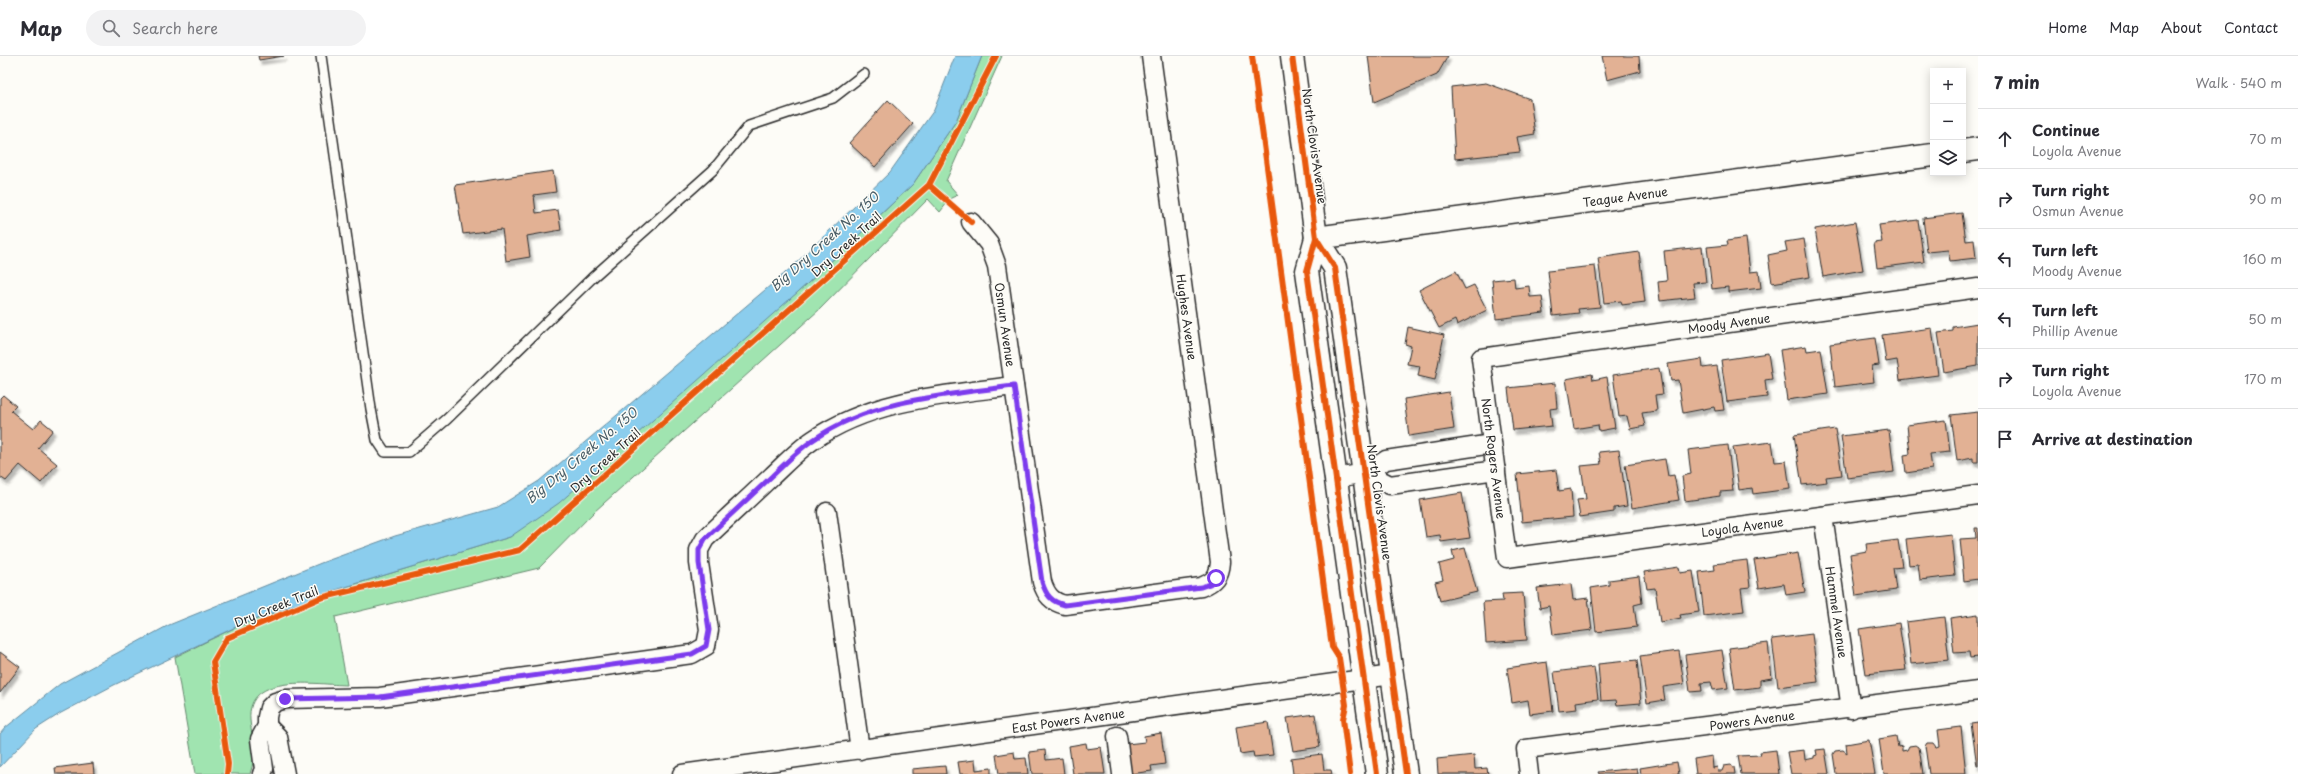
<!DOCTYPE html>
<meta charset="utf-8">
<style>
:root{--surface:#fff;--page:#f2f2f3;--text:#2b2b33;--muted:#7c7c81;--line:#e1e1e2}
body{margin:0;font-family:"Playpen Sans",sans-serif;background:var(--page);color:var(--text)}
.controls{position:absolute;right:12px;top:12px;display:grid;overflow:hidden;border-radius:0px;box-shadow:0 2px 10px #0003}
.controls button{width:36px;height:36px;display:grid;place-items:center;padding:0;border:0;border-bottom:1px solid var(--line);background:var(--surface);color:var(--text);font:20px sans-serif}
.stop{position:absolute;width:12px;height:12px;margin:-9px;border:3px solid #7c3aed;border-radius:50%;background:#fff}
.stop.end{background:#7c3aed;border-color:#fff;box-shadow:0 1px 4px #0008}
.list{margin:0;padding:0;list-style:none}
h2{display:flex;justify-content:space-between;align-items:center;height:52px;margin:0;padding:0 16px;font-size:17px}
h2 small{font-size:13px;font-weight:400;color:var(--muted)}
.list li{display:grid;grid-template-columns:26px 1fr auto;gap:12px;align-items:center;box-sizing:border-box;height:60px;padding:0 16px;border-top:1px solid var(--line)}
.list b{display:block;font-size:15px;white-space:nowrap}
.list p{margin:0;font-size:13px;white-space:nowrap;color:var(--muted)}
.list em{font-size:13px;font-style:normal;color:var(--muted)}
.icon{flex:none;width:22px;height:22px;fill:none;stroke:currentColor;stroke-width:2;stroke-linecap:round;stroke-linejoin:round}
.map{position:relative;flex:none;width:1978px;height:718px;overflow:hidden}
header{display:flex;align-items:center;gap:24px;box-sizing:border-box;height:56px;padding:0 20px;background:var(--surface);border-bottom:1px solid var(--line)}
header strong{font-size:19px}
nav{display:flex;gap:22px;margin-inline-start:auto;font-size:14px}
.search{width:280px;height:36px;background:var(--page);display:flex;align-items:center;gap:10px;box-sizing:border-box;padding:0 14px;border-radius:22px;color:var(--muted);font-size:15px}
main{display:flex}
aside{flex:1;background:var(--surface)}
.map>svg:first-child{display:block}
.green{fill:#a0e4b0;stroke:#66886e}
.water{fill:#8bcded;stroke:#658c9f}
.building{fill:#e2b194;stroke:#2b2b2b;filter:url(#shadow)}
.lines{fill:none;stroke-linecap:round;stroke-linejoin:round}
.lane-casing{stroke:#2b2b2b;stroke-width:12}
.street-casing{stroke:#2b2b2b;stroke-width:21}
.secondary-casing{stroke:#2b2b2b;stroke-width:25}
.lane{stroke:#fdfcf7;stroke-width:9}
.street{stroke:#fdfcf7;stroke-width:18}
.secondary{stroke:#fdfcf7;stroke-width:22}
.cycleway-casing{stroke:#fdfcf7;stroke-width:8}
.cycleway{stroke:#e8590c;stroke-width:6}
.route{stroke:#7c3aed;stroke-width:5}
.labels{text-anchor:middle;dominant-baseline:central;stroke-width:3;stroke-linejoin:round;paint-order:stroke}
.street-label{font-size:12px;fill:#2b2b2b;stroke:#fdfcf7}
.water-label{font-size:13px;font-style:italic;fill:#485c65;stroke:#fdfcf7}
</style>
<header>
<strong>Map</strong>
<div class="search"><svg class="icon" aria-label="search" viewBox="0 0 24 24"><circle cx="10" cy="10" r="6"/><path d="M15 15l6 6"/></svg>Search here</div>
<nav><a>Home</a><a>Map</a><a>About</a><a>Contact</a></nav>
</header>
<main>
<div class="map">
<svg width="1978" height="718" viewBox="0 0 1978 718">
<defs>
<filter id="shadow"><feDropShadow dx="2.5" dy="4.5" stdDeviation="1" flood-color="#0004"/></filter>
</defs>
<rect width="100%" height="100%" fill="#fdfcf7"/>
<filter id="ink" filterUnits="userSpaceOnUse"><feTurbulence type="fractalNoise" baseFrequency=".025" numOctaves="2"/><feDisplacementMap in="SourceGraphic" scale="8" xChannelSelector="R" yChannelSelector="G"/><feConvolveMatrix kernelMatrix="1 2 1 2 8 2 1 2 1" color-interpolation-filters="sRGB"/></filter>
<g filter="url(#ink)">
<path class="green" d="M982 0H1002L946 125 958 139 951 142 940 156 928 143 820 253 594 456 539 512 335 561 347 629C318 629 246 615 250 664 252 685 257 697 250 718H195L175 601 238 570 329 536 510 481 807 228 913 128 956 65Z"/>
<path class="water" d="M955 0H982L956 65 913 128 807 228 559 447 510 481 329 536 238 570 114 629 61 657 36 673 0 711V678L5 672 60 628 169 569 321 507 395 480 498 451 539 425 791 212 890 116 934 54Z"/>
<path class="building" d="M258 0H284L259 4Z
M1368 0H1448L1437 19 1374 46Z
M1602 0H1639L1640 15 1607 24Z
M1486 27 1530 43 1535 78 1517 81 1520 96 1455 103 1451 31Z
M888 44 913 68 875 111 849 87Z
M553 115 556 136 534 139 536 157 558 154 561 174 527 180 530 201 506 205 502 173 463 178 455 129Z
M1962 157 1966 185 1974 184 1976 202 1950 205 1948 194 1927 196 1923 162Z
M1918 164 1924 206 1877 212 1874 187 1882 186 1879 169Z
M1855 166 1863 214 1823 221 1815 173Z
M1746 182 1750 216 1759 215 1761 232 1728 236V231L1712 233 1707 191 1728 189 1727 185Z
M1804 183 1810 221 1772 227 1768 199 1787 195 1785 186Z
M1702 191 1706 226 1693 227 1695 241 1660 245 1658 226 1667 225 1664 195Z
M1639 196 1645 246 1622 249 1621 245 1604 247 1598 202Z
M1595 210 1600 251 1578 253 1579 257 1553 260 1548 215Z
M1456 215 1465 233 1474 229 1487 254 1457 269 1455 264 1439 272 1419 234Z
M1514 222 1515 232 1529 230 1530 241 1542 240 1544 257 1496 263 1492 224Z
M1978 267V310L1944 316 1938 277 1953 275V271Z
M1408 271 1444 279 1435 324 1418 320 1420 310 1407 308 1411 290 1405 288Z
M1932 272 1938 319 1900 324 1897 304 1886 306 1882 279Z
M1875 282 1879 309 1872 310 1874 326 1835 331 1830 288Z
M1806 290 1807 295 1821 293 1828 338 1787 344 1780 294Z
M1768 297 1772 323 1765 324 1767 341 1727 346 1721 304Z
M1702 303 1703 312 1717 310 1724 354 1715 355 1714 351 1683 357 1678 324 1671 325 1668 308Z
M1659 312 1663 338 1655 339 1657 355 1642 357 1645 370 1630 373 1627 360 1619 361 1613 319Z
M1592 318 1593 324 1607 321 1615 372 1599 375 1598 369 1574 373 1566 323Z
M1555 327 1557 352 1550 353 1552 370 1513 374 1508 332Z
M1449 336 1454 373 1409 380 1404 343Z
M3 339 16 350 11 355 33 373 41 364 53 374 38 392 57 408 41 427 20 409 6 425 0 421V342Z
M1978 356V406H1973V402L1957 405 1951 359Z
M1946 364 1950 396 1930 398 1932 413 1906 417 1904 399 1910 398 1907 369Z
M1835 373 1842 419 1826 421 1827 426 1802 429 1794 379Z
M1889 374 1894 416 1847 422 1841 380Z
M1772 386 1775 406 1786 405 1790 433 1753 438 1752 432 1739 434 1733 391Z
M1728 389 1733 435 1720 436V440L1685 445 1682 420 1691 418 1688 394Z
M1619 394 1627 450 1614 452V456L1580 461 1577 444 1586 443 1581 410 1601 408 1599 396Z
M1665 403 1668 420 1674 419 1679 444 1632 452 1625 409Z
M1556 414 1559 435 1571 433 1573 461 1522 466 1517 418Z
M1462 437 1470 482 1441 486 1440 479 1426 481 1420 444Z
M1975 472H1978V523L1964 525 1960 483 1976 482Z
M1951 478 1955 520 1920 524 1918 508 1909 509 1906 483Z
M1898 484 1902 511 1893 512 1896 534 1856 540 1850 498 1867 495 1866 488Z
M1465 492 1477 536 1440 545 1435 526 1443 524 1439 508 1454 504 1452 495Z
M1798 497 1805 536 1786 539 1784 528 1759 532 1754 504Z
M1747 504 1750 531 1741 532 1744 555 1704 560 1699 516 1715 514 1714 508Z
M1679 511 1680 517 1693 515 1699 556 1680 559 1681 562 1660 566 1655 532 1647 533 1644 516Z
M1639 520 1642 547 1634 549 1637 571 1596 576 1591 532 1609 529V524Z
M1571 528 1573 544 1588 542 1592 574 1553 579 1549 550 1540 552 1537 532Z
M1523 537 1527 584 1486 587 1483 546 1503 545 1502 538Z
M1978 558V601L1970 602 1969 596 1954 597 1950 562Z
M1944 561 1949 604 1911 608 1906 566Z
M1899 567 1906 614 1866 618 1859 573Z
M1812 578 1818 626 1778 631 1772 583Z
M1768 587 1772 622 1760 624V631L1735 634 1729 592Z
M1722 594 1728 632 1713 634 1711 626 1701 627 1702 635 1690 636 1685 599Z
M1679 595 1684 628 1663 631 1665 644 1647 647 1640 600Z
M0 596 20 611 0 637Z
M1637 604 1641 647 1617 649 1616 644 1601 645 1598 608Z
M1547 606 1553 655 1530 658 1528 644 1512 647 1507 612Z
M1594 611 1598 643 1576 646 1577 653 1559 655 1554 616Z
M1315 658 1320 691 1293 695 1287 662Z
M1268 666 1273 699 1254 701 1253 696 1240 698 1236 671Z
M1978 666V710H1977L1971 667Z
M1961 671 1966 718H1929L1925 690 1927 687H1933L1936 691 1940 690 1938 674Z
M1161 677 1165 708 1151 710 1152 715 1130 718 1127 688 1145 686 1144 680Z
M1896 680 1898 691 1902 690V695L1907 694 1909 690 1916 689 1919 691 1923 718H1884L1879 683Z
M1869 684 1875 718H1836L1833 698 1835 695 1843 694 1847 697 1846 688Z
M1086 687 1087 693 1101 691 1105 718H1073L1069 690Z
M1825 693 1829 718H1791L1787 696 1804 694 1805 704 1814 702V700L1817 699 1816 694Z
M1045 694 1046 704 1062 702 1064 718H1032L1029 696Z
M1776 694 1779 718H1741L1738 700 1761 699 1760 696Z
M1014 696 1015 703 1026 702 1028 718H999L996 699Z
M1322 698 1324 714H1331L1332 718H1293L1291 702Z
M1474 699 1475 713 1487 712 1488 718H1438L1437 703Z
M1712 700 1713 712 1717 711 1718 715H1722L1724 710 1731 709 1734 711 1735 718H1696L1694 703Z
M975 704 976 714 991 712V718H960L958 706Z
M1677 706 1679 718H1641L1640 712Z
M93 707 94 718H56L55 712Z
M945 710 946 718H912V713Z
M1637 712 1638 718H1599L1598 716Z"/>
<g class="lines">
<defs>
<path id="lane" d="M321 0 371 353 377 384 385 396H409L447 363 592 222 713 114 749 70 833 42 864 18"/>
<g id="street">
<path id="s1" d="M971 166 989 188 997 210 1042 526C1046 539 1052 546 1065 549L1201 531C1214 526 1219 520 1220 506L1151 0"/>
<path id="s2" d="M1978 232 1481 302 1507 502 1978 439"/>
<path d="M1492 388 1386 404 1366 417 1390 429 1496 414"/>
<path d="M1336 422 1366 417"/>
<path d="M827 456 860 694"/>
<path id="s3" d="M1823 460 1851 653"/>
<path d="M267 670 278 681 285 718"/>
<path d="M1117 680 1122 718"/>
<path d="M262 718 264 713 260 683 267 670V661L269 652 275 646 285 643 380 641 692 598 706 590 709 574 699 507V494L705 483C727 462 750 441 772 420 785 408 798 394 813 384 872 343 945 339 1014 330"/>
<path id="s4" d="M682 718 1392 619"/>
<path id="s5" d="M1529 718 1526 693 1978 635"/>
</g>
<g id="secondary">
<path d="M1292 0 1316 182 1307 215 1377 718"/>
<path d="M1963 95 1978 93"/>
<path id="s6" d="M1316 182 1933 99"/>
<path d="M1316 182 1335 212 1406 718"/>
</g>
</defs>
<use href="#lane" class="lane-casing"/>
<use href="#street" class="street-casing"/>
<use href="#secondary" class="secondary-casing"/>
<use href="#lane" class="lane"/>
<use href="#street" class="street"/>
<use href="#secondary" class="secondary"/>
<defs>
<path id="cycleway" d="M1252 0 1332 591 1339 602 1346 649 1343 663 1350 718
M1292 0 1316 182 1307 215 1377 718
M929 129 971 166
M1316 182 1335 212 1406 718
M227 718 228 708 213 606 227 582 320 542 520 494 929 129 996 0"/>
</defs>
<use href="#cycleway" class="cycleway-casing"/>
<use href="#cycleway" class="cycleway"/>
</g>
</g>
<g class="lines" filter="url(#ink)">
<path class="route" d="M285 643 380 641 692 598 706 590 709 574 699 507V494L705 483C727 462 750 441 772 420 785 408 798 394 813 384 872 343 945 339 1014 330L1042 526C1046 539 1051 546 1065 549L1201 531 1210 528 1216 522"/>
</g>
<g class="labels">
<g class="street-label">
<text transform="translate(1315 90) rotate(82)">North Clovis Avenue</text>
<text stroke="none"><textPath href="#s6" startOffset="312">Teague Avenue</textPath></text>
<text transform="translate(846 188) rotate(-42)">Dry Creek Trail</text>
<text transform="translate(1187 261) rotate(82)">Hughes Avenue</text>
<text transform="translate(1729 267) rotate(-8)">Moody Avenue</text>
<text stroke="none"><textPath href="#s1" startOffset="111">Osmun Avenue</textPath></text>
<text stroke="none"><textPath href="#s2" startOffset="603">North Rogers Avenue</textPath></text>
<text transform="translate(605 404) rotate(-42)">Dry Creek Trail</text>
<text transform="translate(1380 446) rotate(82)">North Clovis Avenue</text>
<text stroke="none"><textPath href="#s2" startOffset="941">Loyola Avenue</textPath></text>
<text transform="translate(276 550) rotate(-22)">Dry Creek Trail</text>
<text stroke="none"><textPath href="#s3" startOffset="97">Hammel Avenue</textPath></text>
<text stroke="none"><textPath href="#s4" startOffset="390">East Powers Avenue</textPath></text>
<text stroke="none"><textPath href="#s5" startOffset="253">Powers Avenue</textPath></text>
</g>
<g class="water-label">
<text transform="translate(824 185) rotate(-42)">Big Dry Creek No. 150</text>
<text transform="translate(581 399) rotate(-40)">Big Dry Creek No. 150</text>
</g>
</g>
</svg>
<div class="controls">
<button>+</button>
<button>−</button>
<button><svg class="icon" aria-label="layers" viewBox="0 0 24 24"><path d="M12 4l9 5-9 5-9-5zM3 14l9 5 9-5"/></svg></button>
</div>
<div class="stop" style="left:1216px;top:522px"></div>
<div class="stop end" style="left:285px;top:643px"></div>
</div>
<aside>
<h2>7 min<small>Walk · 540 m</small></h2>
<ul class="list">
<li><svg class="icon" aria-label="ahead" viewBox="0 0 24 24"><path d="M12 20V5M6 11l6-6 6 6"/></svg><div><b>Continue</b><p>Loyola Avenue</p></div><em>70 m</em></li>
<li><svg class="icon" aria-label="right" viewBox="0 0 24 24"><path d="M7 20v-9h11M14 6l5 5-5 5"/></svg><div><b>Turn right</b><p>Osmun Avenue</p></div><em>90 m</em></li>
<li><svg class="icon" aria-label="left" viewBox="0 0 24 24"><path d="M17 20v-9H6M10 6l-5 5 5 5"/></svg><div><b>Turn left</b><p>Moody Avenue</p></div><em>160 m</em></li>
<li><svg class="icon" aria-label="left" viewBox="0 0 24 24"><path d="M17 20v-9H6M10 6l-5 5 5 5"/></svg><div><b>Turn left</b><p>Phillip Avenue</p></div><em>50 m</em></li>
<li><svg class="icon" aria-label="right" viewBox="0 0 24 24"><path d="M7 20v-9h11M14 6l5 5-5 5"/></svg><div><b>Turn right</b><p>Loyola Avenue</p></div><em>170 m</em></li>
<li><svg class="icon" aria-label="arrive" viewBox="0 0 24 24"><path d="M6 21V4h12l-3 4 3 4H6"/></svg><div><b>Arrive at destination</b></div></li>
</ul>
</aside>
</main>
